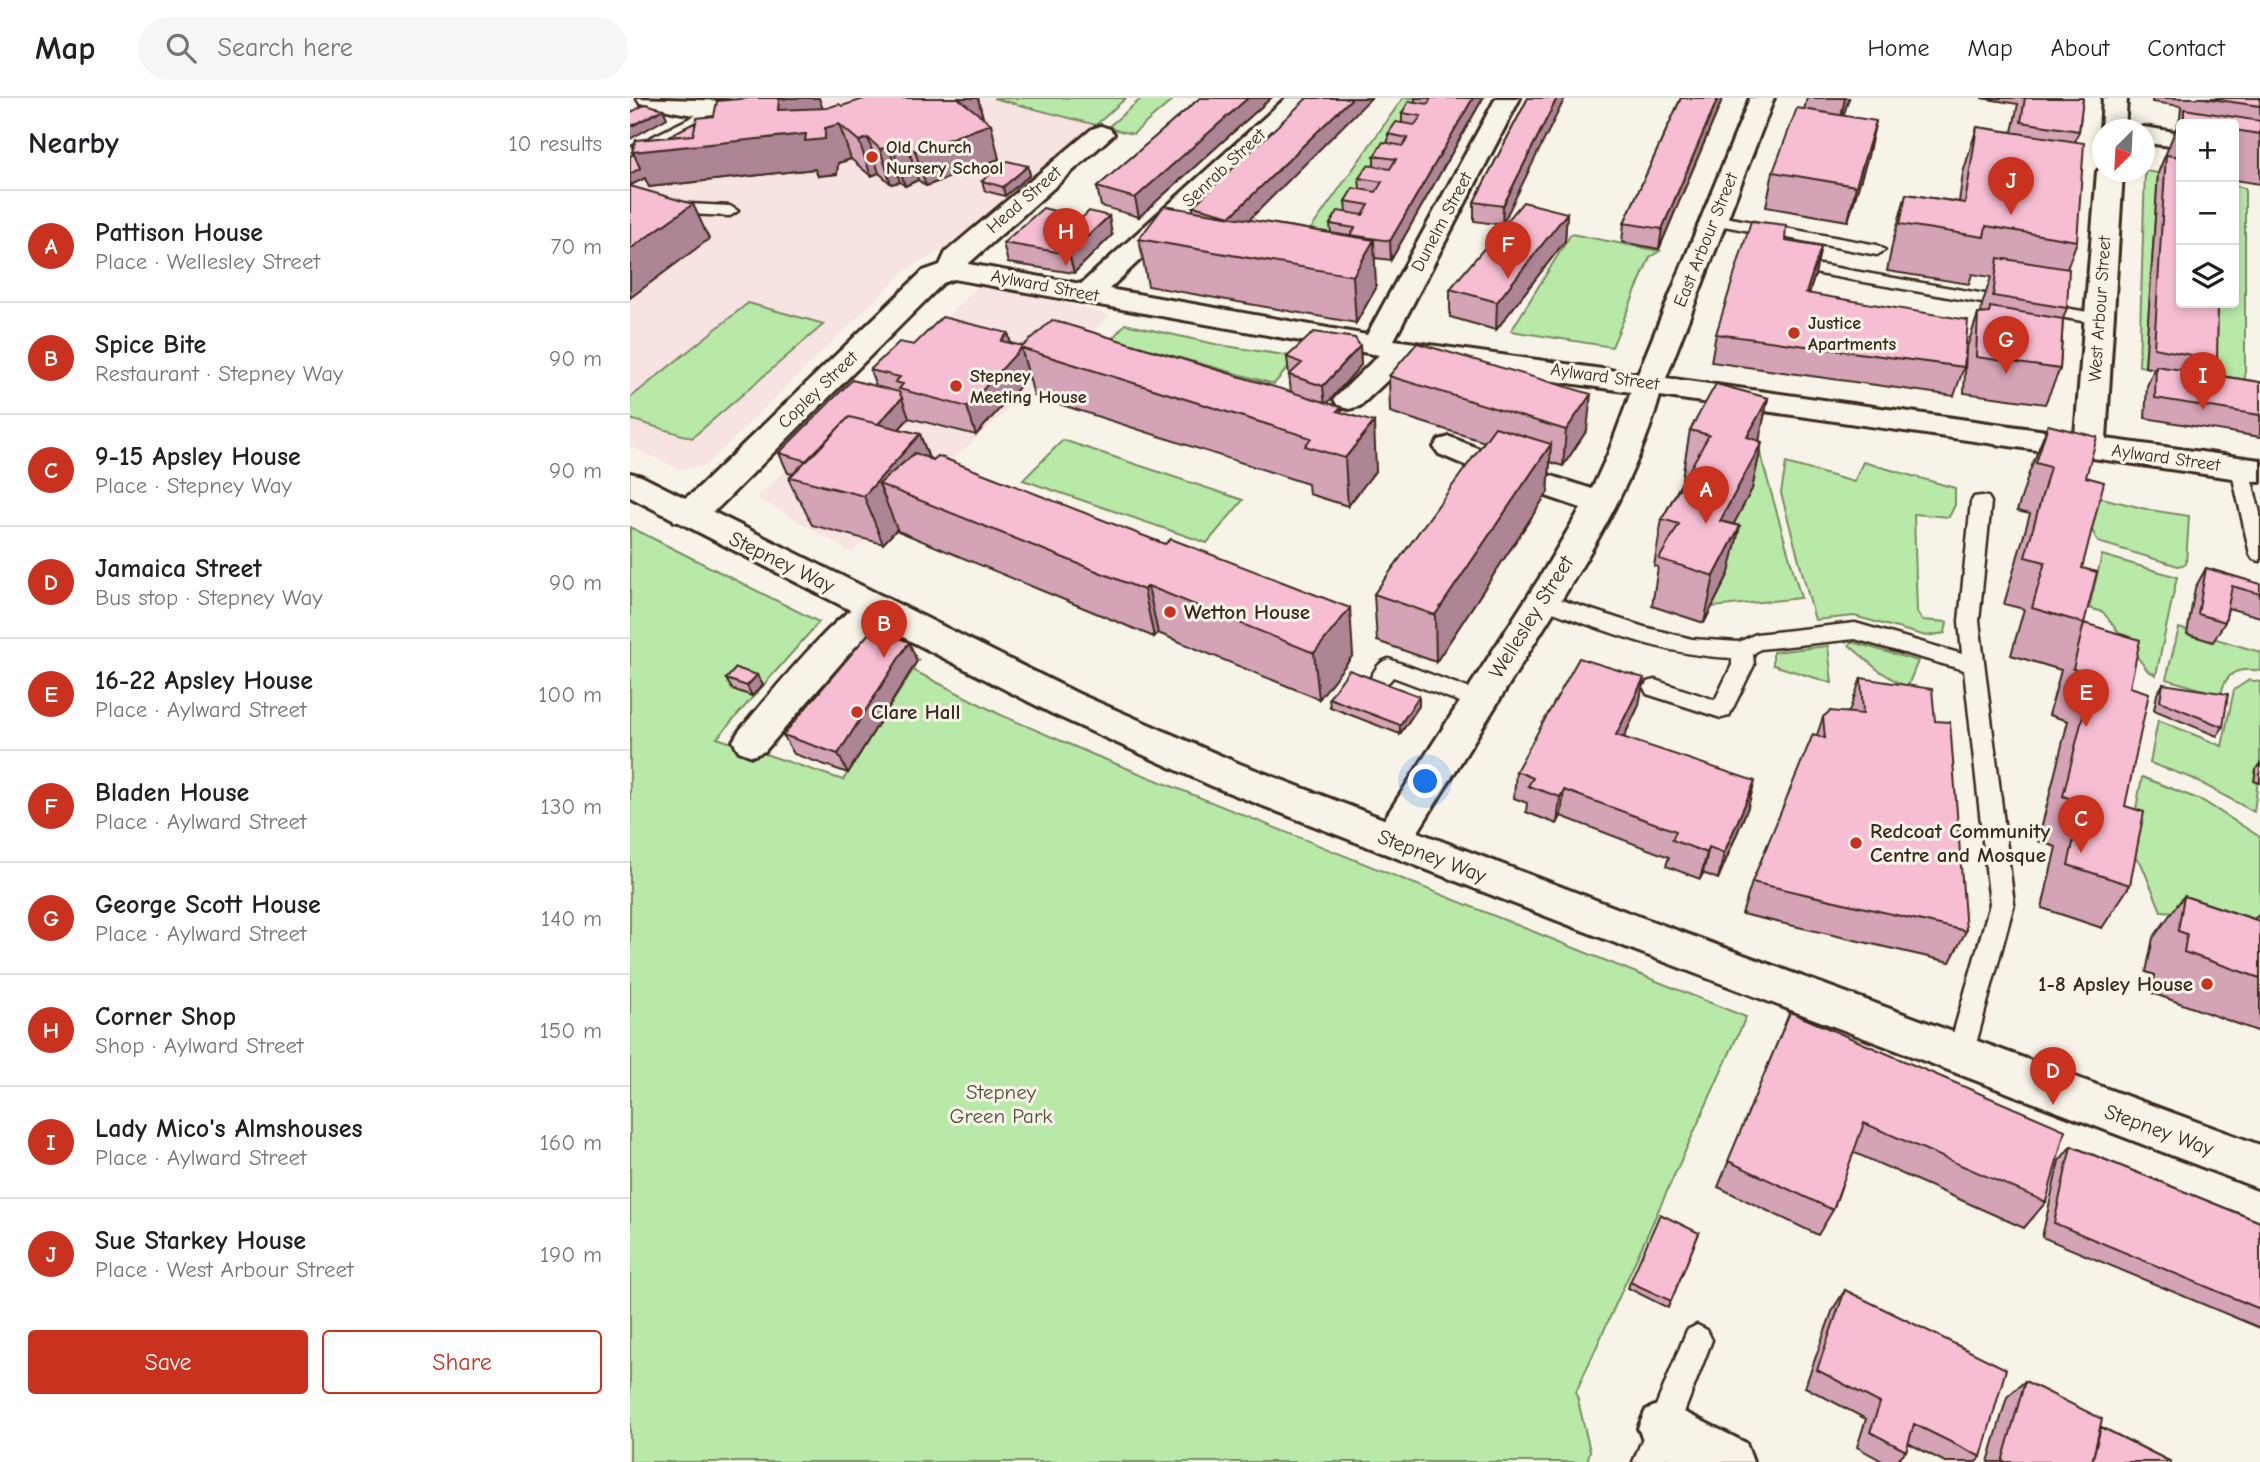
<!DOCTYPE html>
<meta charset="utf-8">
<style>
:root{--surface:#fff;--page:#f6f6f6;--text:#202124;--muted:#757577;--line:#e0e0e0;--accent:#c8321e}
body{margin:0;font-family:"Comic Neue",sans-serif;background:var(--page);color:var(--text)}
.controls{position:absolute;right:21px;top:21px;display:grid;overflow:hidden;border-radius:7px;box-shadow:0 4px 10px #0003}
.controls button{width:63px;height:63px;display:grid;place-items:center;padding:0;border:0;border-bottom:2px solid var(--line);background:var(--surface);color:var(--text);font:35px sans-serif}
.compass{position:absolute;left:1462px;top:21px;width:63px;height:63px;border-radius:50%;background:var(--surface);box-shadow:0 4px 10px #0003;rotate:204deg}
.you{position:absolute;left:796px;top:684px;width:24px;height:24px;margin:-18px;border:5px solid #fff;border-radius:50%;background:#1a73e8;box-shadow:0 0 0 10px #1a73e833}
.badge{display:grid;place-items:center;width:46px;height:46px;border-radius:50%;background:var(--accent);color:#fff;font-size:23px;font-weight:700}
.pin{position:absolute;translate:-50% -58px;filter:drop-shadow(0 2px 4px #0008)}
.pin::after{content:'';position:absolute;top:37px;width:24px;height:21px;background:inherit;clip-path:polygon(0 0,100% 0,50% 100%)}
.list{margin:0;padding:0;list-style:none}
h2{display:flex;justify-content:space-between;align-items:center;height:91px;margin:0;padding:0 28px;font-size:30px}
h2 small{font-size:23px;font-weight:400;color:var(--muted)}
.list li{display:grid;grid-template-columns:46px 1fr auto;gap:21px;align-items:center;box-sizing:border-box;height:112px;padding:0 28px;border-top:2px solid var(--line)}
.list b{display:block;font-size:26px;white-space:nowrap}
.list p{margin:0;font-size:23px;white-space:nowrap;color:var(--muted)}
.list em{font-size:23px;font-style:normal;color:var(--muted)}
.actions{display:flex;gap:14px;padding:21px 28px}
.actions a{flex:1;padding:16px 0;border:2px solid var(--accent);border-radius:7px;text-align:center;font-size:24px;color:var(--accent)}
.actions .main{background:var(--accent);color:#fff}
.icon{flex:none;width:38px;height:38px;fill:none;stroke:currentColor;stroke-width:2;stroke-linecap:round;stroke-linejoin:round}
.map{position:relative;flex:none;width:1630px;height:1364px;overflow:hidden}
header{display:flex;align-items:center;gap:42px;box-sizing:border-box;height:98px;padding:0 35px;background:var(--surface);border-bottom:2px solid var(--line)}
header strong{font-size:33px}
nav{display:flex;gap:38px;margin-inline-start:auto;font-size:24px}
.search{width:490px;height:63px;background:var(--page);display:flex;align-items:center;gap:18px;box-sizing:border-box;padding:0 24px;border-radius:38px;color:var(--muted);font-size:26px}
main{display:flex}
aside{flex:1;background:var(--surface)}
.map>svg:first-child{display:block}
.built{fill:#f7e3e2}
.green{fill:#b8e9a8;stroke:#7a8a63;stroke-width:2}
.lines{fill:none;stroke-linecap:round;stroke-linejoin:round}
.service-casing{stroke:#3b2a1e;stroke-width:5}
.minor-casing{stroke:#3b2a1e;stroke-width:6}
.tertiary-casing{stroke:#3b2a1e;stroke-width:6}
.service{fill:#f7f3e8;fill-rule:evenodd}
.minor{fill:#f7f3e8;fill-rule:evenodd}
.tertiary{fill:#f7f3e8;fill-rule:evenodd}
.wall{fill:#d4a3b5;stroke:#3b2a1e;stroke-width:2}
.shaded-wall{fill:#ad8594;stroke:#3b2a1e;stroke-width:2}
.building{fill:#f7bed3;stroke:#3b2a1e;stroke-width:2}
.poi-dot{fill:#c8321e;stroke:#f7f3e8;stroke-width:2.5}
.labels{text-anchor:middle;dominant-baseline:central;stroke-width:6;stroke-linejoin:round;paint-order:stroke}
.far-poi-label{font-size:18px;font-weight:bold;fill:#3b2a1e;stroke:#f7f3e8;text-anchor:start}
.far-street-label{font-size:18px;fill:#3b2a1e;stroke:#f7f3e8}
.street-label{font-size:21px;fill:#3b2a1e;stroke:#f7f3e8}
.poi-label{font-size:21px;font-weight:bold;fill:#3b2a1e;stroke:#f7f3e8;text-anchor:start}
.park-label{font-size:21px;fill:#54503a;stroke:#f7f3e8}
</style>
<header>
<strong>Map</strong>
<div class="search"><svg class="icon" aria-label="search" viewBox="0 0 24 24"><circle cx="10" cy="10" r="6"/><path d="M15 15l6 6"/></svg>Search here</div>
<nav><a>Home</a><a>Map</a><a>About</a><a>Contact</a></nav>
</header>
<main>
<aside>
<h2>Nearby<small>10 results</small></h2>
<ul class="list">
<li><span class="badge">A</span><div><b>Pattison House</b><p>Place · Wellesley Street</p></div><em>70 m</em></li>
<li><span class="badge">B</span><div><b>Spice Bite</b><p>Restaurant · Stepney Way</p></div><em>90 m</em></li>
<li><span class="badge">C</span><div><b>9-15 Apsley House</b><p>Place · Stepney Way</p></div><em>90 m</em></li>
<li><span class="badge">D</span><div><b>Jamaica Street</b><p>Bus stop · Stepney Way</p></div><em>90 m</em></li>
<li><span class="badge">E</span><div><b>16-22 Apsley House</b><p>Place · Aylward Street</p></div><em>100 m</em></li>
<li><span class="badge">F</span><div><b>Bladen House</b><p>Place · Aylward Street</p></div><em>130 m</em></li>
<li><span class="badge">G</span><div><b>George Scott House</b><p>Place · Aylward Street</p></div><em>140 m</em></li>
<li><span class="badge">H</span><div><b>Corner Shop</b><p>Shop · Aylward Street</p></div><em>150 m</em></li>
<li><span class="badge">I</span><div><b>Lady Mico's Almshouses</b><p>Place · Aylward Street</p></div><em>160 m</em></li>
<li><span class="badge">J</span><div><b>Sue Starkey House</b><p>Place · West Arbour Street</p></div><em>190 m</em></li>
</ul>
<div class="actions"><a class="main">Save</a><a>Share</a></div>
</aside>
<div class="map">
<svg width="1630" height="1364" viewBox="0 0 1630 1364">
<rect width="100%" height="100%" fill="#f7f3e8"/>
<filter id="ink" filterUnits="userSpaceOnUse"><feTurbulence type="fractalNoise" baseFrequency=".0143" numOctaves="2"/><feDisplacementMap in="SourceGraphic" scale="14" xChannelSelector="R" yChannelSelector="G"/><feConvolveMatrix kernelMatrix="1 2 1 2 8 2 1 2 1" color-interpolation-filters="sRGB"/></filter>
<g filter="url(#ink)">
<path class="built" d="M188 0H363L466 27 321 148 277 171 75 368 49 371 0 348V87L97 37Z
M353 184 480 217 222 455 127 399Z"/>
<path class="green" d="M363 0H496L466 27Z
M512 0H545L503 36 477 30Z
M773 0H812L702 145H671Z
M1515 73 1528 75 1515 269 1509 268Z
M1604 88 1615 90V289L1577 281 1579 205H1604Z
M941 136 1030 153 1020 159 982 249 881 233Z
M118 205 194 226 62 340 0 321V300Z
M495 226 589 247 667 259 644 286 482 241Z
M433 342 613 402 577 445 393 382Z
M1128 348 1171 500 1083 509 1081 470Z
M1233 364 1325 390V407L1319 419 1284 416 1287 514 1292 522 1317 524 1315 535 1296 538 1224 518 1185 522 1151 395 1156 365 1224 384Z
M1460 397 1520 412 1559 418 1556 466 1548 468 1468 444 1460 428Z
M0 429 189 524 87 640 213 682 283 572 371 617 464 657 1116 919 946 1294 960 1353 957 1364H0Z
M1472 457 1547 479 1526 577 1518 573 1473 514 1459 510Z
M1549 530 1630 554V573C1608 569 1595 574 1591 597L1536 581Z
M1222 544 1288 563 1277 590 1248 572 1219 547Z
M1198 548 1202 585 1143 567V554Z
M1619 582 1630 584V667L1624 714 1562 680 1520 665 1528 622 1592 648 1604 592Z
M1512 679 1573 703 1630 739V830L1567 815 1531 813 1511 765 1498 753Z"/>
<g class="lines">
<defs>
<path id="service" d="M84 8 89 9 91 12 89 15 0 61V50Z
M0 99 17 104 100 108 108 113 100 118 16 114 0 109Z
M1084 117 1247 147 1255 152 1247 157 1078 125 1076 122 1078 119Z
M1173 164 1469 216 1478 221 1469 226 1167 172 1165 169Z
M1610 365 1617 367 1619 371 1630 415V463L1623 461 1620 456 1601 371 1603 367Z
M1351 398 1358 399 1361 404 1349 523 1384 806 1343 957 1339 965 1330 969 1321 965 1317 957 1360 806 1334 572 1225 541 1130 551 1123 556 1124 567 1099 618 1091 620 1017 596 1014 590 1017 584 1025 582 1085 602 1102 567V560C1034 558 969 530 906 508L903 503 906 498 913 496 1014 529 1062 541 1109 544 1126 536 1225 525 1332 556 1329 523 1341 404 1344 399Z
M759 561 857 597 860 603 857 609 849 611 763 579C758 587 753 587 744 585L741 579C746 570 749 564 759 561Z
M1067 1227 1077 1232 1082 1242 1035 1364H1003L1057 1232Z"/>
<path id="minor" d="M7 0 98 3 107 5 110 10 107 15C75 23 41 13 10 5Z
M656 0H682L479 191 737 237 866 0H890L764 242 1008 276 1120 0H1144L1036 280 1445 337 1467 74 1472 68V74H1493L1476 341 1630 362V384L1030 298C1004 389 952 469 902 549 860 617 818 685 776 753L762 758 748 753 742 742 748 731 909 481 951 410 872 383 809 356 804 349 809 342 820 339 894 369 962 391 978 356 1001 294 779 262 730 308 719 311 708 308 704 301 749 257 324 181 313 185 88 410C72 420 63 428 44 423L40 415 44 407 64 394 293 173 310 167 316 154 462 31 471 28 480 31 484 36 338 166 451 186Z
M1473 0H1497L1495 32H1472V35L1471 32Z
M1514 29 1551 35V49L1514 45V32H1506Z
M246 497 258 500 263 509 258 518 224 550 135 653 122 658 109 653 103 643 109 633C137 601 210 507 246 497Z
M1034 1304 1116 1345 1123 1364H1044L1016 1348 1008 1330 1016 1312Z"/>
<path id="tertiary" d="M0 375 11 378 449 596 610 666 997 814 1630 1047V1091L967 838 582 688 423 616 0 399Z"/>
</defs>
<use href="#service" class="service-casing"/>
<use href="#minor" class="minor-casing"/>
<use href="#tertiary" class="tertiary-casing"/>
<use href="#service" class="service"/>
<use href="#minor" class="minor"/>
<use href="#tertiary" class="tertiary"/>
</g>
<path class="wall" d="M348 0 353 20 369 61 296 88 288 82 275 88 270 84 261 86 249 75 241 78 221 61 208 65 207 76 188 78 185 71 19 89 15 80 0 87V58L192 11Z
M570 0H641L509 119 471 108 467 89Z
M785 0H853L761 162 744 160 746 190 726 225 518 188 509 141 563 113V108L619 122 701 135 700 126 716 114 715 103 730 91 729 80 744 68V58L758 45V36L772 25V15L785 4Z
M898 0 872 127 844 123V104Z
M1051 0H1093L1029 151 992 144 994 125Z
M1177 0H1219L1213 18 1238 58 1218 123 1136 109 1143 74 1174 12Z
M1351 0H1453L1449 33 1445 44 1447 143 1437 171V210L1433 221 1430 271 1415 306 1334 295 1336 252 1348 216H1351L1352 207 1361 179 1342 176 1339 186 1257 173 1263 143 1276 96 1329 104 1333 75 1347 29 1382 34 1388 6Z
M1522 0H1630V86L1604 82V26H1551V205L1587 262 1579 276 1630 284V339L1515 320 1517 288 1524 271 1515 269 1528 75 1550 21 1551 8 1522 4Z
M398 68 400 77 375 98 355 93 352 83Z
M937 115 935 143 866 232 820 219V191Z
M482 137 444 175 378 165 373 145Z
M1155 143 1185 177 1179 196 1334 269 1324 298 1081 264 1086 236Z
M378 235 381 246 393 248 661 294 657 259 730 248 731 267 697 305 711 309V315L746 372 718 408 679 396 678 386 404 298 399 278 346 337 279 320 269 331 290 336 299 360 723 557 689 601 528 535 524 539 268 433 267 431 253 446 182 427 170 402 168 401 159 382 163 376 158 375 149 355 246 288 240 272 284 247Z
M759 278 957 332 933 368 920 364 918 394 806 564 747 543 744 496 855 344 760 314Z
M1138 300 1129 343 1132 344 1122 391 1103 426 1099 475 1074 525 1022 508 1028 469 1024 468 1032 421 1054 380H1052L1060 332Z
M1418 327 1456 379 1452 470 1454 525 1500 589 1495 708 1500 787 1472 830 1412 810 1426 749 1408 743 1438 623 1419 617 1431 572 1381 557 1394 511 1374 506 1400 416 1387 413 1399 375Z
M1576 470 1630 486V519L1598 510 1595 524 1583 544 1557 536 1565 490Z
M287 563 218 675 164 656 153 637Z
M1231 580 1305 623 1336 833 1320 864 1112 816 1122 784 1187 637 1193 619 1219 614Z
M96 581 133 587 122 598 102 591Z
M1533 586 1593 629 1587 638 1524 612 1527 596Z
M789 598V608L770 636 700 609 699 600Z
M1009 607 994 639 1118 709 1088 781 1073 775 1070 781 1036 768 1039 759 931 718 927 726 896 714 897 705 884 700 886 673Z
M1630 665V685L1624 683 1626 671Z
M1554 798 1624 821 1630 816V934L1522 895 1525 877 1516 874 1523 840Z
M1160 914 1416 1104 1394 1130 1223 1054 1203 1112 1188 1137 1088 1089Z
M1441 1048 1630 1124V1230L1412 1139 1429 1063Z
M1069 1135 1038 1210 998 1190 1000 1184Z
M1215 1192 1351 1359 1346 1364H1315L1278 1345 1276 1353 1265 1364H1254L1227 1349 1236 1321 1175 1289 1203 1211Z
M1395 1283 1471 1329 1541 1364H1358L1377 1299Z"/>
<path class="shaded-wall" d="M158 0H189L195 17V30L209 26 221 61 208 65 207 76 188 78 185 71 19 89 15 80 1 87 0 84V76L10 70 2 54 148 12 149 1Z
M325 0H348L354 24Z
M618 0H641L509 119 505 100Z
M722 0H741L603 138 601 118Z
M843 0H853L761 162 760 143Z
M927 0H935L872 127 873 108Z
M1088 0H1093L1029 151 1032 131Z
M1215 0H1219L1207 38Z
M33 11 37 20 0 41V29Z
M1246 23 1238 58 1218 123 1226 88Z
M361 26 369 61 296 88 285 53Z
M238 40 249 75 241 78 229 43Z
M278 48 288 82 275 88 264 53Z
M259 49 270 84 261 86 250 51Z
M398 68 400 77 375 98 373 89Z
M63 106 79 141 0 200V151Z
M937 115 935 143 866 232 867 204Z
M479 118 482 137 444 175 439 156Z
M744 142 746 190 726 225 723 178Z
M1191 149 1185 177 1169 223 1176 195Z
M378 235 384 257 391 250 399 278 346 337 337 309 371 243Z
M730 248 731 267 695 308 693 288Z
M961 296 957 332 933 368 936 332Z
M272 300 279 320 213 393 192 388Z
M1138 300 1128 348 1117 339Z
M744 324 746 372 718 408 715 360Z
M290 336 307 384 249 386 267 431 253 446 234 398Z
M1132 344 1122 391 1081 470 1090 423Z
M921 346 918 394 806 564 805 517Z
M1110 428 1099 475 1074 525 1084 478Z
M518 488 528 535 524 539 514 492Z
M720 510 723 557 689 601 684 555Z
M279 544 287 563 218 675 208 656Z
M127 577 133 587 122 598 117 588Z
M1014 580 1009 607 982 664 986 637Z
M789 598V608L770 636V627Z
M1125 683 1118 709 1088 781 1094 755Z
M934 692 931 718 927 726 930 699Z
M1079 749 1073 775 1070 781 1077 755Z"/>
<path class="building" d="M120 0H158L149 1 148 12 197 10 209 6 212 8 237 0H328L361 26 285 53 278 48 264 53 259 49 250 51 238 40 229 43 209 26 195 30V41L175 43 176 36 2 54 6 42 63 37 67 20 84 18 87 3Z
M570 0H618L505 100 467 89Z
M677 0H722L601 118 563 108Z
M801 0H843L760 143 721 137 725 130 700 126 708 113 733 117 739 107 715 103 723 90 746 94 752 84 729 80 738 67 760 71 766 61 744 58 753 44 773 48 778 40 758 36 766 24 785 27 791 18 772 15 779 3 798 6Z
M898 0H927L873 108 844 104Z
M1051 0H1088L1032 131 994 125Z
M1395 0H1453L1449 33 1391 24Z
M1574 0H1630V8Z
M16 6 33 11 0 29V15Z
M1167 10 1246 23 1226 88 1143 74Z
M1554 11 1630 23V36L1604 32V26H1554Z
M66 24 63 37 37 39Z
M1347 29 1454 45 1447 143 1356 128 1354 139 1270 126 1276 96 1335 105Z
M4 56 10 70 0 76V58Z
M1536 57 1551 59V205H1588L1587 262 1524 250Z
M377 63 398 68 373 89 352 83Z
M0 88 63 106 0 151Z
M893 104 937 115 867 204 820 191Z
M534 108 744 142 723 178 509 141Z
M413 110 452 120 459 113 479 118 439 156 373 145Z
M1121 123 1156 127 1155 143 1191 149 1176 195 1338 222 1334 269 1086 236Z
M1368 160 1439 171 1437 210 1363 198Z
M1360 209 1433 221 1430 271 1346 259 1348 216 1359 215Z
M312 219 378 235 371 243 393 248 337 309 269 291 273 286 265 284 270 279 240 272 269 244 284 247Z
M422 222 711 309 707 313 744 324 715 360 675 348 681 340 391 250Z
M684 234 725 240 730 248 693 288 659 277 672 265 657 259Z
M787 245 961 296 936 332 759 278Z
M1526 268 1630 284V317L1525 300Z
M222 282 269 294 272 300 248 326 219 319 177 363 149 355Z
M1086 286 1138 300 1117 339 1132 344 1090 423 1110 428 1084 478 1029 461 1049 426 1032 421 1079 337 1060 332Z
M219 319 290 336 234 398 160 379Z
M1418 327 1467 339 1456 379 1474 384 1452 470 1467 474 1454 525 1510 542 1500 589 1519 595 1495 708 1514 714 1500 787 1438 767 1452 705 1433 698 1463 577 1443 571 1454 525 1402 510 1415 464 1395 459 1420 369 1406 365Z
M865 329 921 346 805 517 744 496Z
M285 355 303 362 308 358 535 446 541 441 720 510 684 555 518 488 514 492 249 386Z
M1576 470 1630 486V496L1602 488 1595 524 1568 516Z
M251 533 279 544 208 656 153 637 239 535Z
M949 560 1014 580 986 637 1125 683 1094 755 1079 749 1077 755 1042 742 1046 733 934 692 930 699 898 688 903 680 886 673Z
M106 570 127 577 117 588 96 581Z
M719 572 789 598 770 627 699 600Z
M1231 580 1302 591 1305 623 1320 624 1336 833 1122 784 1183 636 1195 640 1193 619 1200 613 1233 616Z
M1533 586 1598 596 1593 629 1530 603Z
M1554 798 1629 823 1630 816V880L1554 854 1557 836 1548 833Z
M1160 914 1435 1032 1416 1104 1234 1025 1203 1112 1098 1063Z
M1441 1048 1630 1124V1211L1424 1125Z
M1030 1116 1069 1135 1041 1203 1000 1184Z
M1215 1192 1376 1271 1351 1359 1284 1326 1276 1353 1240 1334 1250 1305 1187 1272Z
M1395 1283 1472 1321 1462 1364H1372Z
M1471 1329 1541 1364H1462Z"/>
</g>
<g class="poi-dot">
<circle cx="242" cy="59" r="7"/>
<circle cx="1164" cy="235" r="7"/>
<circle cx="326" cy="288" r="7"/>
<circle cx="540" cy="514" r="7"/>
<circle cx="227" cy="614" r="7"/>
<circle cx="1226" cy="745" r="7"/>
<circle cx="1577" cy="886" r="7"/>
</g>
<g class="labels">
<g class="far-poi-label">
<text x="256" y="49">Old Church<tspan x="256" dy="21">Nursery School</tspan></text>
<text x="1178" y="225">Justice<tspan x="1178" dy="21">Apartments</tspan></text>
<text x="340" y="278">Stepney<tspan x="340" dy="21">Meeting House</tspan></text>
</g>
<g class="far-street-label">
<text transform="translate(594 70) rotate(-43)">Senrab Street</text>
<text transform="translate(394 102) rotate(-41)">Head Street</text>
<text transform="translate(812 124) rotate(-62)">Dunelm Street</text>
<text transform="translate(1076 142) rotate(-68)">East Arbour Street</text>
<text transform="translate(415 188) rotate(11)">Aylward Street</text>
<text transform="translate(1470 211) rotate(-86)">West Arbour Street</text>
<text transform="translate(975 279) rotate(8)">Aylward Street</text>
<text transform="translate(188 292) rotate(-44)">Copley Street</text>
<text transform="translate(1536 360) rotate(8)">Aylward Street</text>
</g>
<g class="street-label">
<text transform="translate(152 464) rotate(26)">Stepney Way</text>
<text transform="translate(901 519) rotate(-58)">Wellesley Street</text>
<text transform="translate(802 758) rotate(21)">Stepney Way</text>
<text transform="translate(1529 1032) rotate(20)">Stepney Way</text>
</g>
<g class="poi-label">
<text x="554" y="514">Wetton House</text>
<text x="241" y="614">Clare Hall</text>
<text x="1240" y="733">Redcoat Community<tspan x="1240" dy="24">Centre and Mosque</tspan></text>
<text x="1563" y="886" text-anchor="end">1-8 Apsley House</text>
</g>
<g class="park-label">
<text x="371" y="994">Stepney<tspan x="371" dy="24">Green Park</tspan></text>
</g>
</g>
</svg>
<div class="controls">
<button>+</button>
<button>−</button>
<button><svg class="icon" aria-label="layers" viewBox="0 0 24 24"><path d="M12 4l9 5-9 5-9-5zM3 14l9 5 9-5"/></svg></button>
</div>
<svg class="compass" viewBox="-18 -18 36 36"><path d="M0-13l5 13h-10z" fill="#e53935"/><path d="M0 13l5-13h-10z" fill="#757577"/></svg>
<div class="you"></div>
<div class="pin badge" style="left:1076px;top:426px">A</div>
<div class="pin badge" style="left:254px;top:560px">B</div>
<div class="pin badge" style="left:1451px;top:755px">C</div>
<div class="pin badge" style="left:1423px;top:1007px">D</div>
<div class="pin badge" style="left:1456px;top:629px">E</div>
<div class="pin badge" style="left:878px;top:181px">F</div>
<div class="pin badge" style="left:1376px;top:276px">G</div>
<div class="pin badge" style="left:436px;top:168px">H</div>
<div class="pin badge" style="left:1573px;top:312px">I</div>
<div class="pin badge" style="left:1381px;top:117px">J</div>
</div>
</main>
